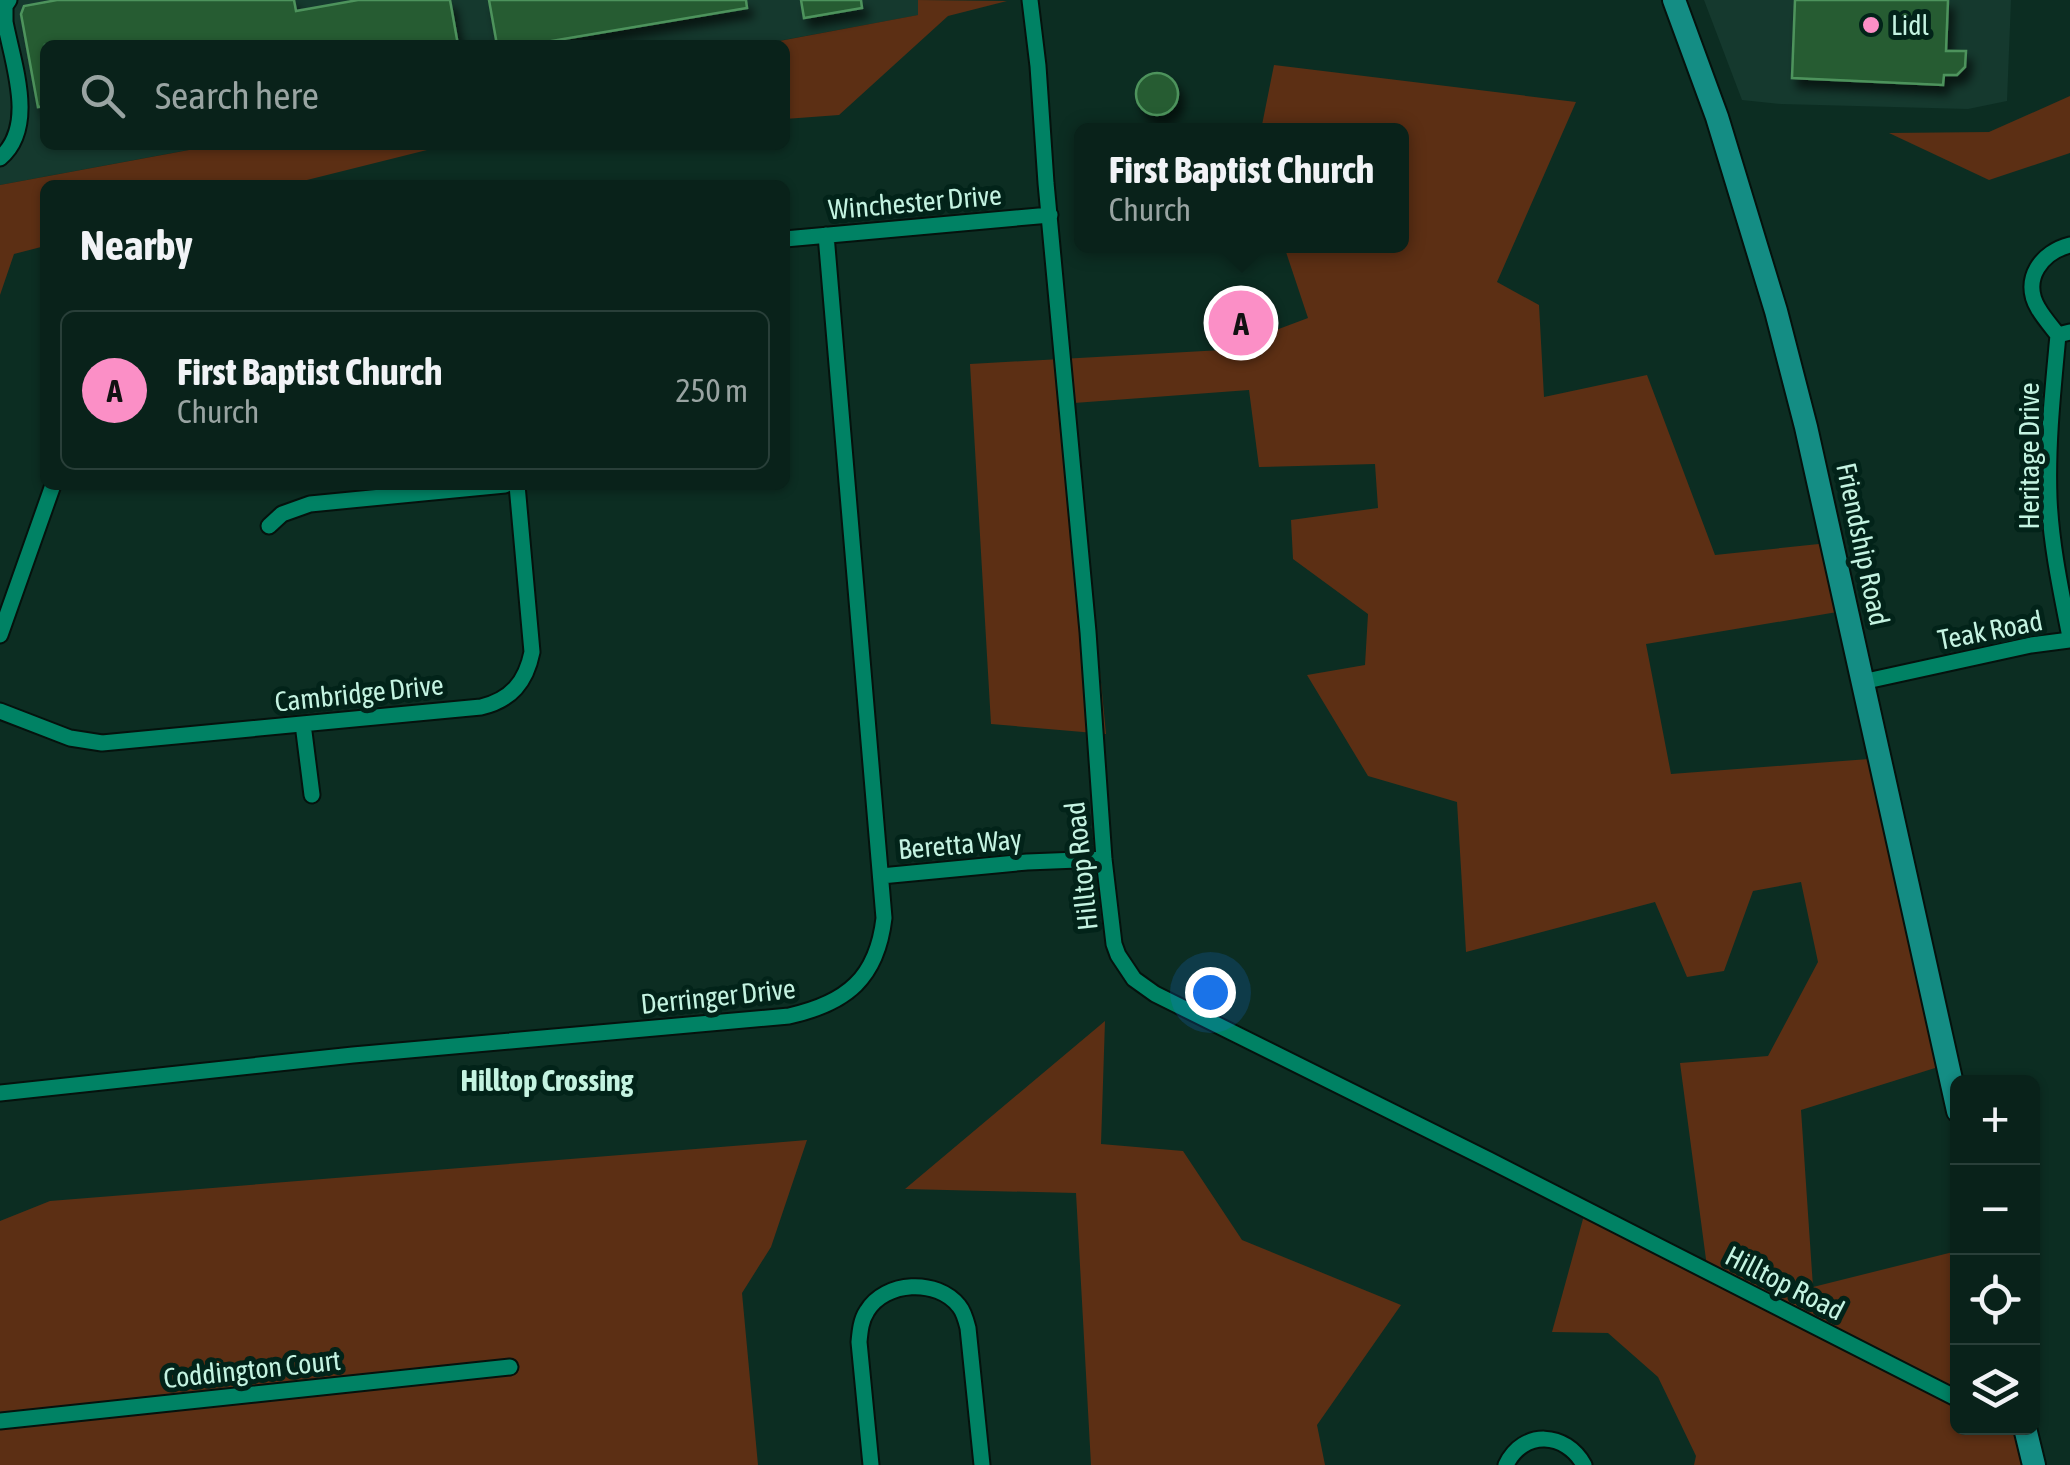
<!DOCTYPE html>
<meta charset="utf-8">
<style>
:root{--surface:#09221a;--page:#122a23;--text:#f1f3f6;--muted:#99a4a2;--line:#293f39;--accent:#fb8fc6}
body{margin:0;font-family:"Asap Condensed",sans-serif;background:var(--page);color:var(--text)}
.controls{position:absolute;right:30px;bottom:30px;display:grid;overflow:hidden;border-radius:15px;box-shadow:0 2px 8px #0004}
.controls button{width:90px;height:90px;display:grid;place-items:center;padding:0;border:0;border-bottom:2px solid var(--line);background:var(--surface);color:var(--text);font:50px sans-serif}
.you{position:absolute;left:1210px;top:992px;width:35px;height:35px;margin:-25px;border:8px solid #fff;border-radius:50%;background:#1a73e8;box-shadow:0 0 0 15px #1a73e833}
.badge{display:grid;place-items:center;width:65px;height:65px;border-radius:50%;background:var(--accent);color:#111;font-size:32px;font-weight:700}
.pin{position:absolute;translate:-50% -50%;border:5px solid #fff;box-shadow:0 2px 10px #0006}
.popup{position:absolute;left:1074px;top:123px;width:335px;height:130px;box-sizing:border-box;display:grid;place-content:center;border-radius:15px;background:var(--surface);filter:drop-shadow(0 2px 8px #0005);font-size:32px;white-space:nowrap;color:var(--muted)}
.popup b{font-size:38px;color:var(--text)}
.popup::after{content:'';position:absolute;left:50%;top:100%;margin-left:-20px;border:20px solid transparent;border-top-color:var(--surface)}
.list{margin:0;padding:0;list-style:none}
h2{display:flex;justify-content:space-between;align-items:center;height:130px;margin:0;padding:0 40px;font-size:42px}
h2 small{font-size:32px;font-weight:400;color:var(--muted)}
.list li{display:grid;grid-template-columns:65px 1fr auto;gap:30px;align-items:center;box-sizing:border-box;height:160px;margin:0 20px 20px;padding:0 20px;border:2px solid var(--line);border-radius:15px}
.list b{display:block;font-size:38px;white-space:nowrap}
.list p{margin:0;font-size:32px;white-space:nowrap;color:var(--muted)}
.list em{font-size:32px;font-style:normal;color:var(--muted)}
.icon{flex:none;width:55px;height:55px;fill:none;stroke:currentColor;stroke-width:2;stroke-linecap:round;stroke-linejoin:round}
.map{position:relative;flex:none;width:2070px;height:1465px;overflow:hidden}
.search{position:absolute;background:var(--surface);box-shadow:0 2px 8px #0004;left:40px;top:40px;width:750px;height:110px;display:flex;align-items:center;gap:25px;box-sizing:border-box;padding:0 35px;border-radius:15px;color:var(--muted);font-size:38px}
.panel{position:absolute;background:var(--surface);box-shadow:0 2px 8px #0004;left:40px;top:180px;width:750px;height:310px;border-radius:15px}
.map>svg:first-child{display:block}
.built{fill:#15392e}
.green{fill:#5c2f14}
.building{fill:#255c32;stroke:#4e935c;stroke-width:2.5;filter:url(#shadow)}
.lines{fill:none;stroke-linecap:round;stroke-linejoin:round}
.street-casing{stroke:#05120d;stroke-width:19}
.secondary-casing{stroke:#05120d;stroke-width:26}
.street{stroke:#008264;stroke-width:15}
.secondary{stroke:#148d84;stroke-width:22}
.poi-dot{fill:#fb8fc6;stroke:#022319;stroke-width:4}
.labels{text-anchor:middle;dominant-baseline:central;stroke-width:10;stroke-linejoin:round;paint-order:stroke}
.poi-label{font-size:28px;fill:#c4f3e1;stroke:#022319;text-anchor:start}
.street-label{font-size:28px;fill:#c4f3e1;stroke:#022319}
.neighbourhood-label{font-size:30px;font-weight:bold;fill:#c4f3e1;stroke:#022319}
</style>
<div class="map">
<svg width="2070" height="1465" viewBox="0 0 2070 1465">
<defs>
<filter id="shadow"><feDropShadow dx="5.5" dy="9" stdDeviation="5" flood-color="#0009"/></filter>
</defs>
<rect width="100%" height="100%" fill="#0c2d22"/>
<path class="built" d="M0 0H918L919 15 756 45H45V145H215L0 185Z
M1704 0H2011L2007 101 1968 109 1781 104 1742 100Z"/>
<path class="green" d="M918 0 1007 1 948 16 839 115 785 119V45H758L918 15Z
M1274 65 1576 102 1497 282 1539 305 1544 397 1647 375 1715 555 1838 542 1849 610 1646 644 1671 774 1882 758 1951 1063 1801 1110 1813 1287 1957 1251 1958 1428H2032L2041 1465H1694L1696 1456 1658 1377 1608 1333 1552 1332 1586 1208 1707 1267 1680 1063 1768 1056 1818 962 1801 882 1753 891 1724 971 1687 977 1655 902 1466 952 1457 802 1368 776 1307 675 1365 665 1368 614 1293 559 1291 520 1378 508 1375 464 1259 467 1249 390 1074 403 1106 734 991 724 970 364 1222 350 1308 318 1284 246 1401 245V130H1261Z
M2070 96V153L1989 180 1889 133 1989 132Z
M216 145H471L435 148 287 185H45V246L14 254 0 295V185Z
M1105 1021 1101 1144 1183 1151 1242 1240 1401 1305 1317 1425 1325 1465H1091L1076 1193 905 1189Z
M807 1140 771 1247 742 1293 758 1465H0V1221L50 1201Z"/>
<path class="building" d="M57 0H294L296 11 358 0H450L458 45H45V106L38 107 21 14 24 6Z
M489 0H746L747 8 528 45H497Z
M801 0H861L862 8 804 18Z
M1795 0H1948L1946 51H1966L1965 67 1957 75H1944L1943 85 1792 78Z
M1136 94a21 21 0 1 1 42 0a21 21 0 1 1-42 0Z"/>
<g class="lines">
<defs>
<path id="street" d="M1030 0 1038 66 1046 183 1088 632 1104 859 1114 944 1118 955 1134 979 1155 994 1489 1160 1958 1399
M0 158C37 127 13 64 5 22V6L9 0
M785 239 1050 215
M2070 245C2042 252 2021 279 2038 308 2043 317 2051 326 2058 335L2070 332
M2058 335C2053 389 2047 444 2049 498 2051 545 2061 591 2070 637
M269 526 282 514 310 504 505 485
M0 635 53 485
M1862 682 2031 645 2070 640
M0 711 70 738 102 743 481 707C511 700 526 682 532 652L517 485
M303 724 312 795
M881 876 1027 862 1104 859
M0 1093 353 1055 789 1016C847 1003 877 978 884 918L826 235
M0 1421 510 1367
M871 1465 859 1342C860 1331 861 1320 867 1311 885 1281 937 1278 959 1306 964 1312 966 1320 968 1328L982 1465
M1506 1465C1523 1429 1566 1432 1584 1465"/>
<path id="secondary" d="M1674 0 1717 117 1776 311 1806 427 1958 1111
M2025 1428 2034 1465"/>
</defs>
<use href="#street" class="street-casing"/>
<use href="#secondary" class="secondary-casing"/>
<use href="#street" class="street"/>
<use href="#secondary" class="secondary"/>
</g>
<circle class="poi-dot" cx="1871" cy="25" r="10"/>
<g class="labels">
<g class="poi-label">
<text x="1891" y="25">Lidl</text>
</g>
<g class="street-label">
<text transform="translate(915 202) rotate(-5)">Winchester Drive</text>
<text transform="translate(2029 456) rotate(-90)">Heritage Drive</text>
<text transform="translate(1863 544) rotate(78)">Friendship Road</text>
<text transform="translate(1990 630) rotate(-11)">Teak Road</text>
<text transform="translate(359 693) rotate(-6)">Cambridge Drive</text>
<text transform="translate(960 844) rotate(-5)">Beretta Way</text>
<text transform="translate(1081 866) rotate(-96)">Hilltop Road</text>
<text transform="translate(718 996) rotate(-6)">Derringer Drive</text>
<text transform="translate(1785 1283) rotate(27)">Hilltop Road</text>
<text transform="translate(252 1369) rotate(-6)">Coddington Court</text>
</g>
<g class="neighbourhood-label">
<text x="547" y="1080">Hilltop Crossing</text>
</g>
</g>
</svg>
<div class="controls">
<button>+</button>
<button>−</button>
<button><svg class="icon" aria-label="locate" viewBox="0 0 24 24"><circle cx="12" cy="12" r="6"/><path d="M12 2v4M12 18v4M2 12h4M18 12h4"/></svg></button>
<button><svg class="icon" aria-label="layers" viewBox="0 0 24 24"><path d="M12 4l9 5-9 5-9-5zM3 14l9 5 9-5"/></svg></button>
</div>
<div class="you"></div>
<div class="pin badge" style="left:1241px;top:323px">A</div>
<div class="popup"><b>First Baptist Church</b>Church</div>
<div class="search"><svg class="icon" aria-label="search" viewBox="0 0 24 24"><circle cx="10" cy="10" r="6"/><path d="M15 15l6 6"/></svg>Search here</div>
<section class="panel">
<h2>Nearby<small></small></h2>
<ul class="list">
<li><span class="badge">A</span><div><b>First Baptist Church</b><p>Church</p></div><em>250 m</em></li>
</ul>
</section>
</div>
